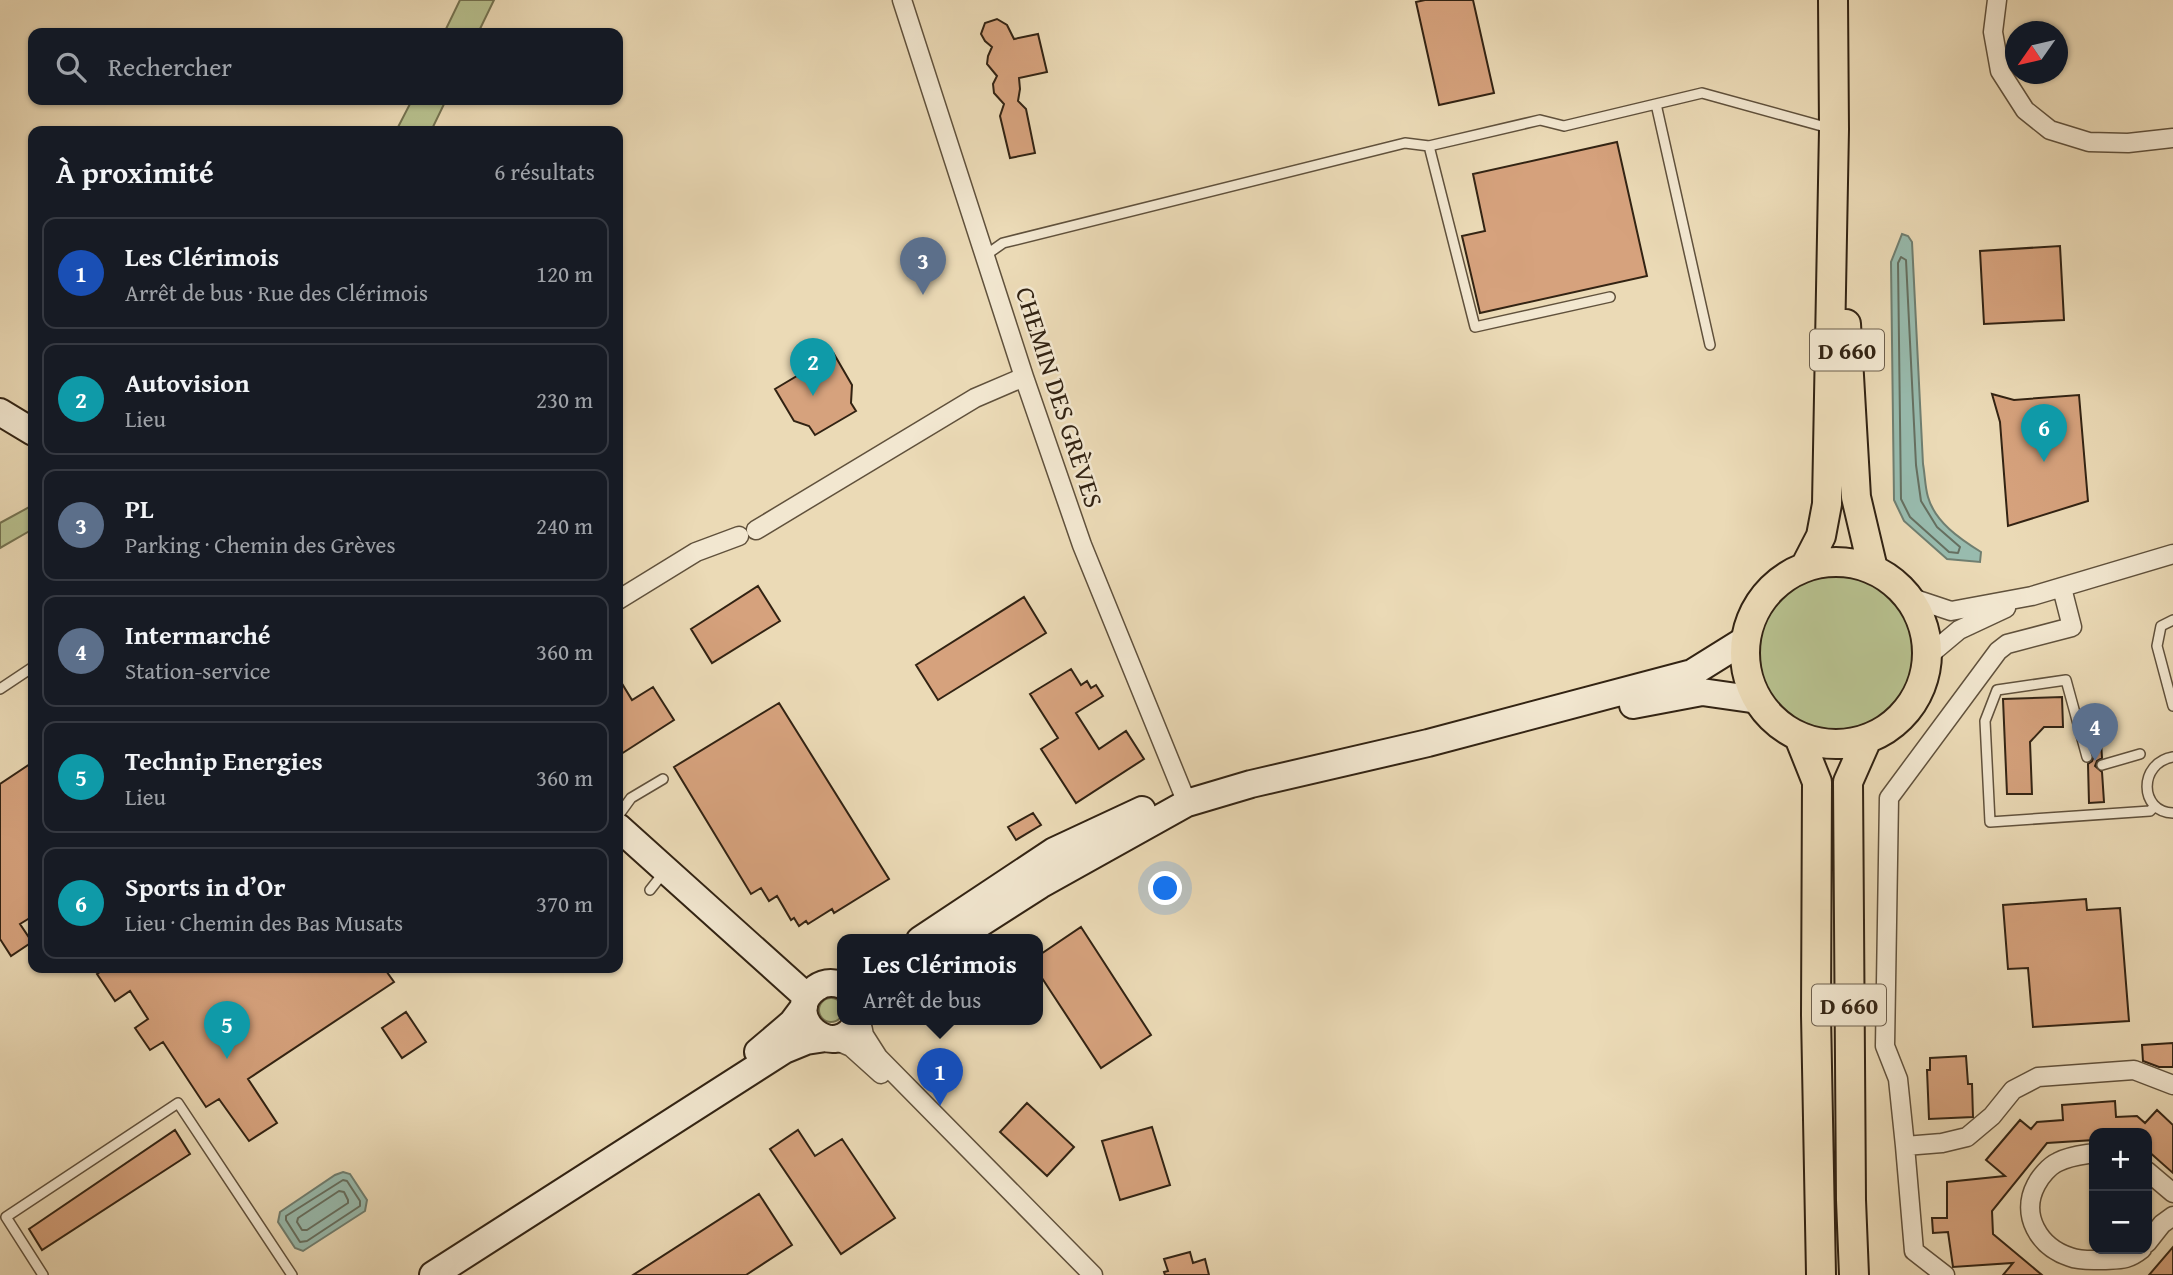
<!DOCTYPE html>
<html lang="fr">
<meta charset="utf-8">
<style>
:root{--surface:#171b24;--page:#242831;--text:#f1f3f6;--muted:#9ea1a6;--line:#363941;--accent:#c59692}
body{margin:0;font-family:"Gentium Book Plus",serif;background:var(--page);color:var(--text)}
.controls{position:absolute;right:21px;bottom:21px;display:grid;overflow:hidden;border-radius:14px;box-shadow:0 2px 5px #0004}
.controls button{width:63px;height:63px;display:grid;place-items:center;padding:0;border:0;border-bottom:2px solid var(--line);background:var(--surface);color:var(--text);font:35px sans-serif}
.compass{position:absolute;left:2005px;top:21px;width:63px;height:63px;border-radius:50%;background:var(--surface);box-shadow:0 2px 5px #0004;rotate:236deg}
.you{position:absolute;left:1166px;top:889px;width:24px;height:24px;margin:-18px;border:5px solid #fff;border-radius:50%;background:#1a73e8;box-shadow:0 0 0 10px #1a73e833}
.badge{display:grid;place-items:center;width:46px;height:46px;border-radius:50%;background:var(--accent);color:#fff;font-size:23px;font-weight:700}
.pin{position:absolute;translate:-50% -58px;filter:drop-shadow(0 2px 4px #0008)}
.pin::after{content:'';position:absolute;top:37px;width:24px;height:21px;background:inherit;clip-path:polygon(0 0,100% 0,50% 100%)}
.popup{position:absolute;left:837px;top:934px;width:206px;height:91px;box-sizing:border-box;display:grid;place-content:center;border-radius:14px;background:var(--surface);filter:drop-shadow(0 2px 5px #0005);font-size:23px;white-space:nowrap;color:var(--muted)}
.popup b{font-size:26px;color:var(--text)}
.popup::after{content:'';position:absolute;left:50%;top:100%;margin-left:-14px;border:14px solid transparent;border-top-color:var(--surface)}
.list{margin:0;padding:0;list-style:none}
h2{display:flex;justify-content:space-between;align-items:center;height:91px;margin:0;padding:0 28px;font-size:30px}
h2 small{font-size:23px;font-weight:400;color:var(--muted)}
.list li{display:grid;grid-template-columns:46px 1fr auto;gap:21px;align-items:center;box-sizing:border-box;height:112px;margin:0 14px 14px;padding:0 14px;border:2px solid var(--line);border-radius:14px}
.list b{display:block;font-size:26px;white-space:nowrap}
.list p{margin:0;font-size:23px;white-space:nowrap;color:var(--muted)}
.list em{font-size:23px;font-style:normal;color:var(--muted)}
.icon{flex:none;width:38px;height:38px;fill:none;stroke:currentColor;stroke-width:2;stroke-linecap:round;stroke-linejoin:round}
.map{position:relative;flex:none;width:2173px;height:1275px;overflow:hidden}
.search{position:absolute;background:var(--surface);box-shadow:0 2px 5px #0004;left:28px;top:28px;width:595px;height:77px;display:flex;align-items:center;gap:18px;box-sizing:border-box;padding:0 24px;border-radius:14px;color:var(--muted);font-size:26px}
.panel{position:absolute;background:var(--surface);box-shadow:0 2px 5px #0004;left:28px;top:126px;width:595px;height:847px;border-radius:14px}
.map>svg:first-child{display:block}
.green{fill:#b7c08e;stroke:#747250;stroke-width:2}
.water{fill:#98bbae;stroke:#6f7e70;stroke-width:2}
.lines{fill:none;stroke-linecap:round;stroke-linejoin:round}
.shore{stroke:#656f60;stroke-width:2}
.building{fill:#d6a27d;stroke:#322313;stroke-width:2}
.lane-casing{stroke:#60513c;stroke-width:12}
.street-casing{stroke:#60513c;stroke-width:21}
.secondary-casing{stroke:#322313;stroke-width:30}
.primary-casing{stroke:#322313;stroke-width:32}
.lane{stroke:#f2e7d0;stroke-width:9}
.street{stroke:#f2e7d0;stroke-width:18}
.secondary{stroke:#f2e7d0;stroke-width:26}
.primary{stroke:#ebdab6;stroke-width:28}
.labels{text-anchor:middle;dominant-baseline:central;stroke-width:5;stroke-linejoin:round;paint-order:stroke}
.shield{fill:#f2e7d0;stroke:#6c5e4c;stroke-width:2}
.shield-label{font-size:24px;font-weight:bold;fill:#322313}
.street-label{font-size:26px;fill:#322313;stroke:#f2e7d0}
</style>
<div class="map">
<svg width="2173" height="1275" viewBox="0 0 2173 1275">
<rect width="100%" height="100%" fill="#ebdab6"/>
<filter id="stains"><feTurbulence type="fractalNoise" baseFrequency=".00286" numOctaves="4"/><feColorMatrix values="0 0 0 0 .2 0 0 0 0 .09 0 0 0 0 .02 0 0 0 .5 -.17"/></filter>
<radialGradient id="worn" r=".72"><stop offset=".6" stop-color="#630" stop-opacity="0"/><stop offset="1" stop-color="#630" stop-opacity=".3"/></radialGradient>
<path class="green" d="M460 0H494L478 33H444Z
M412 100H446L431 131H396Z
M33 505V529L0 548V523Z
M1756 653a79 79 0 1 1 158 0a79 79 0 1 1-158 0Z
M819 1010a12 12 0 1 1 24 0a12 12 0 1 1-24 0Z"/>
<path class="water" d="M1902 234 1908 236 1912 242 1923 464C1925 475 1925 487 1928 497 1935 522 1960 539 1981 552L1980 562 1947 559 1904 521 1894 500 1891 262Z
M343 1172 350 1174 367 1200 365 1211 303 1251 295 1248 278 1222 280 1212 335 1175Z"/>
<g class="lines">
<path class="shore" d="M1901 257 1906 260 1916 465 1921 501 1937 527 1960 547 1958 553 1949 552 1910 517 1901 499 1898 263Z
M343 1180 347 1181 360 1201V1206L307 1241 300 1242 286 1220V1216Z
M339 1191 344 1192 348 1200V1203L307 1230H302L297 1222 298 1218Z"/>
</g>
<path class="building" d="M1425 0H1473L1494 93 1439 105 1416 2Z
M997 19 1007 25 1014 39 1038 34 1047 72 1019 78 1020 89 1018 101 1026 109 1035 153 1010 158 1000 116 1004 104 994 93 993 84 997 76 987 64 988 56 992 47 985 41 981 34 985 23Z
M1617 142 1647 276 1480 313 1462 236 1485 231 1473 174Z
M2060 246 2064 320 1984 324 1980 251Z
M834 354 852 385 851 403 856 411 815 435 809 426 794 421 775 389Z
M1992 394 2014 400 2079 395 2088 501 2008 526 2000 422Z
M758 586 780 621 712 663 691 629Z
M1024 597 1046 633 938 700 916 665Z
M1071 669 1081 685 1087 681 1091 688 1096 685 1103 696 1076 713 1099 749 1126 731 1144 759 1076 803 1041 749 1058 738 1030 694Z
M618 677 632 700 653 687 674 720 618 756Z
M2062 697 2063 727H2044L2030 742 2032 794H2007L2003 699Z
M779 703 889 879 834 913 832 909 808 924 806 921 799 926 794 918 791 920 777 896 769 901 761 888 751 894 674 767Z
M2100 724 2102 758 2097 761 2095 766 2102 772 2104 802 2089 803 2088 764 2092 761 2094 756 2086 725Z
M33 762V916L20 924 32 942 11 956 0 939V784Z
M1033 813 1041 825 1016 840 1008 827Z
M2086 899 2087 910 2120 908 2129 1021 2033 1027 2028 968 2008 969 2003 905Z
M1081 927 1151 1035 1101 1068 1038 972V956Z
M106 968H384L394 982 248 1079 277 1123 249 1141 219 1099 206 1107 163 1042 150 1050 135 1028 148 1019 130 991 115 1001 97 974Z
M406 1012 426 1042 402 1058 382 1028Z
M2173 1043V1067H2159L2143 1061 2142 1045Z
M1966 1056 1968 1084H1972L1973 1117 1929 1119 1927 1070H1930V1058Z
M2115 1101 2116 1117 2137 1116 2145 1123 2157 1110 2173 1125V1173L2147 1150V1133H2094V1140L2047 1143 1992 1211 1993 1234 2042 1275H2003L2013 1263 1953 1267 1948 1232 1933 1233 1932 1218H1947V1182L2005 1176 1986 1160 2020 1120 2031 1129 2037 1122 2063 1120 2062 1105Z
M1027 1103 1074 1147 1047 1176 1000 1132Z
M1152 1127 1170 1185 1120 1200 1102 1141Z
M175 1130 190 1154 42 1250 29 1229Z
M798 1130 815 1156 842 1139 895 1218 841 1254 770 1149Z
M759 1194 792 1245 746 1275H633Z
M2173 1247V1275H2149Z
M1190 1252 1193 1263 1205 1259 1209 1275H1165L1164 1272 1168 1271 1164 1259Z"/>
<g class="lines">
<defs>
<path id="lane" d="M1656 104 1710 345
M1429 146 1475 327 1610 297
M986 255 1003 243 1405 143 1429 146 1540 120 1564 126 1702 93 1829 128
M2173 620 2161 626 2157 646 2173 706
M0 689 33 667
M2087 757 2066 680 1997 690 1985 721 1990 822 2150 811 2155 806
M2173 757C2138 763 2139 812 2173 813
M2102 765 2140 754
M618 816 631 798 663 779
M650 890 665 871
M43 1275 6 1217 178 1103 292 1275"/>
<path id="street" d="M902 0 1024 377 1082 545 1187 803
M1997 0 1993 32 2000 71 2025 110 2050 130 2089 142 2128 143 2173 138
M756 530 975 398 1024 377
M1909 597 1951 611 2032 596 2173 554
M618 600 696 552 739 536
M1928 656 1959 630 2006 608
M861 1020 864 1035 878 1057 1093 1275
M832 1039 851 1047 881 1074
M1905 1146 1898 1079 1885 1046 1889 798 1998 651 2007 644 2072 627 2062 588
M2094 1153C2082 1155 2069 1156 2058 1162 2049 1166 2040 1177 2036 1185 2020 1215 2039 1247 2070 1257 2080 1261 2091 1260 2102 1260 2120 1259 2127 1261 2142 1249
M2147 1171 2173 1193
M2147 1243 2162 1224 2173 1216
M1945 1275 1914 1251 1905 1146 1942 1143 1967 1137 1992 1116 2013 1090 2038 1077 2134 1070 2173 1085"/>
<path id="secondary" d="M0 412 33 432
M1633 705 1702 692 1758 700
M618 827 807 997
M920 940 1054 851 1142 810
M954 940 1040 885 1187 803 1251 784 1428 743 1692 673 1745 640
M842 985C833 982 824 982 816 988 778 1015 836 1067 858 1020
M758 1052 792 1023 804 1007
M433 1275 784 1050 806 1041 826 1038"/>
<path id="primary" d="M1846 324 1856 497 1873 569
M1745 653a91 91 0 1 1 182 0a91 91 0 1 1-182 0Z
M1805 567 1821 536 1827 504 1834 129 1833 0
M1799 737 1817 782 1816 1015 1821 1275
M1854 1275 1851 1200 1848 782 1867 739"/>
</defs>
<use href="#lane" class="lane-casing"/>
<use href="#street" class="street-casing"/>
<use href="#secondary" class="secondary-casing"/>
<use href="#primary" class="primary-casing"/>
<use href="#lane" class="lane"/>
<use href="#street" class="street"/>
<use href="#secondary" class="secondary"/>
<use href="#primary" class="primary"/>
</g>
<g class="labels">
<g class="shield">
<rect x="1810" y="329.5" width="74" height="41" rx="5"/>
<rect x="1812" y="984.5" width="74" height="41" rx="5"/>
</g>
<g class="shield-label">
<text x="1847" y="350">D 660</text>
<text x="1849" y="1005">D 660</text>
</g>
<g class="street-label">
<text transform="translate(1060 397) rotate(72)">CHEMIN DES GRÈVES</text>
</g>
</g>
<rect width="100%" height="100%" filter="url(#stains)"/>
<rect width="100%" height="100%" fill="url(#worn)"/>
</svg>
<div class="controls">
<button>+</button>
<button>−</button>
</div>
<svg class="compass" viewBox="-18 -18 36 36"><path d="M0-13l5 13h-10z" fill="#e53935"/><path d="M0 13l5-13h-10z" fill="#9ea1a6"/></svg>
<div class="you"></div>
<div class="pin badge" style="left:940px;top:1106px;background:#1a4fb4">1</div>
<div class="popup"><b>Les Clérimois</b>Arrêt de bus</div>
<div class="pin badge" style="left:813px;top:396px;background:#0f9aa8">2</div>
<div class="pin badge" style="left:923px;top:295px;background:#5c6f8a">3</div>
<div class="pin badge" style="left:2095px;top:761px;background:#5c6f8a">4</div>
<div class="pin badge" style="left:227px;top:1059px;background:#0f9aa8">5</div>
<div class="pin badge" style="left:2044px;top:462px;background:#0f9aa8">6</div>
<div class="search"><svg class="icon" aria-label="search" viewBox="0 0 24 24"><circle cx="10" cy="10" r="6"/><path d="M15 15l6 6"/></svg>Rechercher</div>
<section class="panel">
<h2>À proximité<small>6 résultats</small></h2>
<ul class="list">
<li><span class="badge" style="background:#1a4fb4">1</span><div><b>Les Clérimois</b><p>Arrêt de bus · Rue des Clérimois</p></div><em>120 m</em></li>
<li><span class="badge" style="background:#0f9aa8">2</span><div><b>Autovision</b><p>Lieu</p></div><em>230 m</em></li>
<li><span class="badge" style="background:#5c6f8a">3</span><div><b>PL</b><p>Parking · Chemin des Grèves</p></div><em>240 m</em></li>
<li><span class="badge" style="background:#5c6f8a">4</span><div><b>Intermarché</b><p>Station-service</p></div><em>360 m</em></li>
<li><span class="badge" style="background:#0f9aa8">5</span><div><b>Technip Energies</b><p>Lieu</p></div><em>360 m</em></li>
<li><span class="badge" style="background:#0f9aa8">6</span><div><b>Sports in d’Or</b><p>Lieu · Chemin des Bas Musats</p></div><em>370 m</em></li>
</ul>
</section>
</div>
